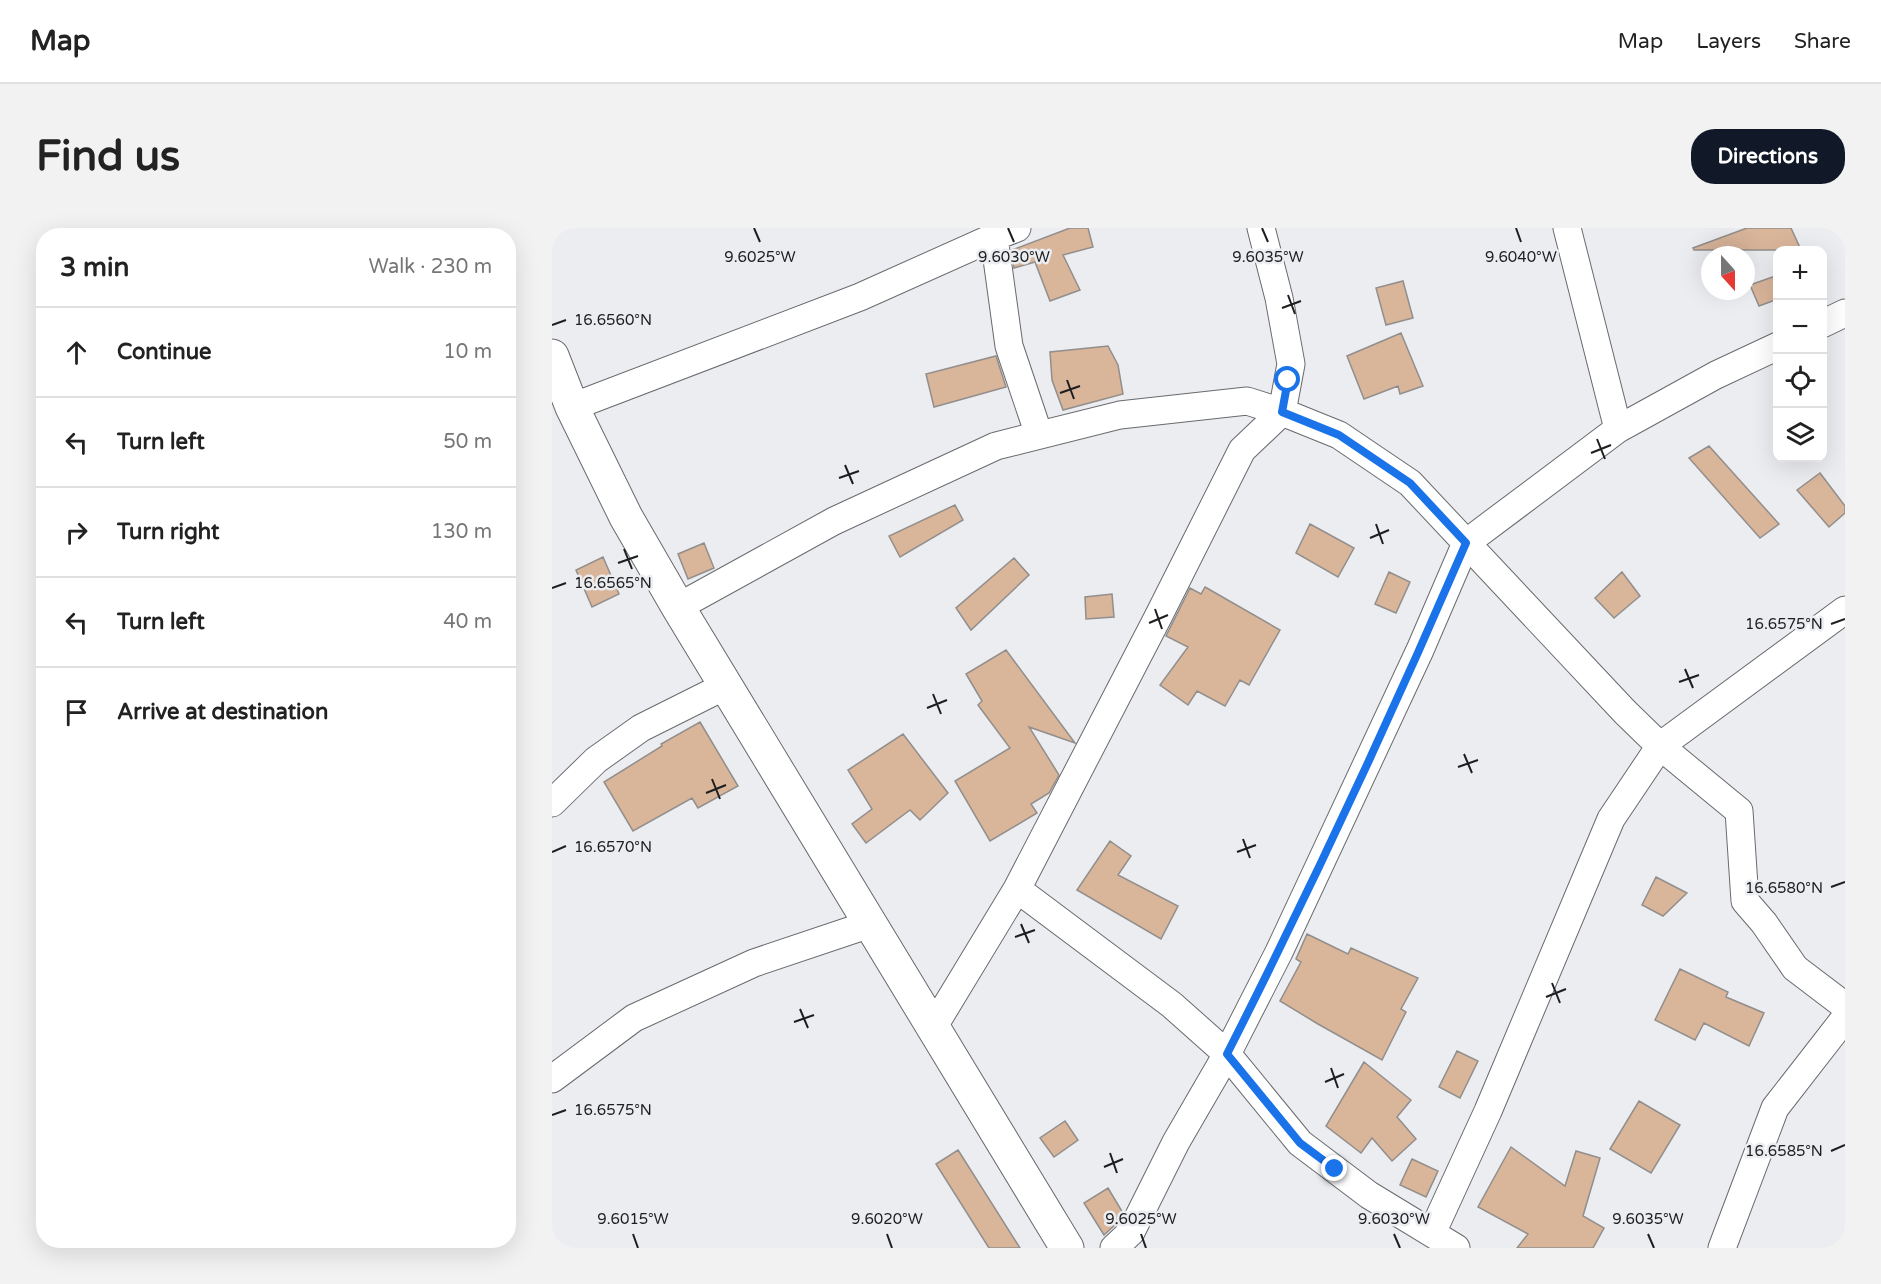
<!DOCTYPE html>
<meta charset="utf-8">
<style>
:root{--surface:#fff;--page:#f2f2f2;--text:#222;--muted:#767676;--line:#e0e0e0;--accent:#111827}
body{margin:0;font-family:"Varela Round",sans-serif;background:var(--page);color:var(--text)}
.controls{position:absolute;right:18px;top:18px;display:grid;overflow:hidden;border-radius:12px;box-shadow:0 6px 24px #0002}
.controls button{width:54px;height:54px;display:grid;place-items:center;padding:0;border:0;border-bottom:2px solid var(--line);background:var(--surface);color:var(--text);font:30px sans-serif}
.compass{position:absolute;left:1149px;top:18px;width:54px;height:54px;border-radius:50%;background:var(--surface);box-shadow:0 6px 24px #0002;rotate:159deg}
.stop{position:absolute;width:18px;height:18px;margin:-14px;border:4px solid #1a73e8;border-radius:50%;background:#fff}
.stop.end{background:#1a73e8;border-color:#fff;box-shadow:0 2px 6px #0008}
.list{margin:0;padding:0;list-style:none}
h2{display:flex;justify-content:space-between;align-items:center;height:78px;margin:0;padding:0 24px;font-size:26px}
h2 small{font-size:20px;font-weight:400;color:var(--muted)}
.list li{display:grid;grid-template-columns:39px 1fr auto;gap:18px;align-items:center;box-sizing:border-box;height:90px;padding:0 24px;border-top:2px solid var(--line)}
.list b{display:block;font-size:22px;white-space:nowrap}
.list em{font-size:20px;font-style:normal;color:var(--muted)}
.icon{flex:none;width:33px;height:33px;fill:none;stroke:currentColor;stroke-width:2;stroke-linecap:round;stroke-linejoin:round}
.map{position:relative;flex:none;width:1293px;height:1020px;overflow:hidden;border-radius:24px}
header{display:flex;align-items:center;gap:36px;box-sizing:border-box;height:84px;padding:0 30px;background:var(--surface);border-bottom:2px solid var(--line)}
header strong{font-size:28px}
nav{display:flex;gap:33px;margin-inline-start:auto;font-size:21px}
.intro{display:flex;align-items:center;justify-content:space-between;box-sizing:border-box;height:144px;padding:0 36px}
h1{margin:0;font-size:42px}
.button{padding:15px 27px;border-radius:24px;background:var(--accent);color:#fff;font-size:21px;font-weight:700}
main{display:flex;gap:36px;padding:0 36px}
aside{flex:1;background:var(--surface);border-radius:24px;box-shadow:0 6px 24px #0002}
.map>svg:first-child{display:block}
.building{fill:#d9b59a;stroke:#928e8c;stroke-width:1.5}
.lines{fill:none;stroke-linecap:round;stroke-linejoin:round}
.minor-casing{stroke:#686a6d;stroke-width:29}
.primary-casing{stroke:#686a6d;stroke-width:35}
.minor{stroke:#fff;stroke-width:27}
.primary{stroke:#fff;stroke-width:33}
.route{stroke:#1a73e8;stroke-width:8}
.ticks{fill:none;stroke:#1d1e1f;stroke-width:2}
.ticks-label{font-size:15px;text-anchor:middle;fill:#1d1e1f;stroke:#ebedf1;stroke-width:5;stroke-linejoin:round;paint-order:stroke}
</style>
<header>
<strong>Map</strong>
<nav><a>Map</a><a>Layers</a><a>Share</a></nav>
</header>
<div class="intro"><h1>Find us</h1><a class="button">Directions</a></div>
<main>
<aside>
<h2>3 min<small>Walk · 230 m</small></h2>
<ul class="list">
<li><svg class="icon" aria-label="ahead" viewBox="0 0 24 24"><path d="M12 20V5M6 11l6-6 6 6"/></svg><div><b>Continue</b></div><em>10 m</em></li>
<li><svg class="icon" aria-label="left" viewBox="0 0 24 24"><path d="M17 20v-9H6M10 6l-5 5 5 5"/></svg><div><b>Turn left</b></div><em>50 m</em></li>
<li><svg class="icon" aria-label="right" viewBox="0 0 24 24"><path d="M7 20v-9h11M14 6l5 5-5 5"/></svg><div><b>Turn right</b></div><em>130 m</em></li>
<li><svg class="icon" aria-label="left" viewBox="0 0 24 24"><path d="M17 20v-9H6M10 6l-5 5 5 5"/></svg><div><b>Turn left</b></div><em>40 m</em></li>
<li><svg class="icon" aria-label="arrive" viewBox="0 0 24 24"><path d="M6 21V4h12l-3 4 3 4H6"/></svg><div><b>Arrive at destination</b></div></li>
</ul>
</aside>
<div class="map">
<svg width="1293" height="1020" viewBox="0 0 1293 1020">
<rect width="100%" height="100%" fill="#ebedf1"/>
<path class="building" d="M518 0H536L541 19 511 27 528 62 498 73 483 34 462 40 460 22Z
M1195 0H1239L1249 22H1142L1141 20Z
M1226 47V71L1207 78 1198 57Z
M851 53 861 90 834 97 824 60Z
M849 105 871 158 848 166 846 158 812 171 795 128Z
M556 118 566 137 571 166 511 182 500 152 498 124Z
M444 128 454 159 382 179 374 146Z
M1157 218 1227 296 1208 310 1137 230Z
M1268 245 1293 278V285L1277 299 1245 262Z
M403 277 411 292 348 329 337 308Z
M758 296 802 320 786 349 744 325Z
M152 315 162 340 136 351 126 326Z
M51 329 67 366 40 379 24 342Z
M462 330 477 347 419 402 404 380Z
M837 344 858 354 844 385 823 376Z
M1070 344 1088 368 1062 390 1043 370Z
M653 359 728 402 697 457 688 452 673 478 645 463 636 477 608 457 636 419 614 408 638 360 649 366Z
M560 366 562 389 534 391 533 369Z
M454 422 523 515 477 499 507 547 497 565 479 576 485 585 438 613 403 553 458 520 426 477 430 473 414 446Z
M148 494 186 558 146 580 140 570 81 603 52 554 110 518 109 516Z
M351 506 396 565 368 592 358 582 314 615 300 596 320 581 296 542Z
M558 613 579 628 566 647 626 678 609 711 525 662Z
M1104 649 1135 665 1111 688 1090 677Z
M755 706 796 726 799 720 866 750 849 781 854 784 830 832 766 796 728 773 749 734 744 731Z
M1128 741 1176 764 1174 769 1212 785 1197 818 1152 795 1143 812 1103 792Z
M905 823 926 833 908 870 887 859Z
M812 834 859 872 845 889 864 911 840 933 820 910 809 925 774 898Z
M1087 873 1128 897 1099 945 1058 921Z
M513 893 526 912 502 929 488 910Z
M959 919 1013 958 1024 923 1048 930 1031 988 1052 1000 1041 1020H965L976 1006 926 979Z
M406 922 468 1020H437L384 936Z
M860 931 886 943 874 969 848 957Z
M556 960 571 985 566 994 552 1007 532 975Z"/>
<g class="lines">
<defs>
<path id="minor" d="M1015 0 1066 201
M442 9 457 118 487 207
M1270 96 1293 85
M20 179 308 69 442 9 465 0
M126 379 282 293 444 218 568 187 695 173 730 184 787 207 858 255 1073 484 1108 518 1187 583 1193 673 1212 695 1243 740 1293 778
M0 575 44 532 89 500 173 458
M465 661 620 777 675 826 748 915 817 967 904 1020
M382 798 465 661 606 389 690 222 730 184 739 136 727 70 709 0
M0 851 82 790 202 735 318 696
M880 1005 936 883 1059 591 1108 518 1293 382
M562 1020 579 1004 624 914 675 826 727 724 868 422 914 315 1066 201 1164 147 1226 118
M1170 1020 1223 880 1293 790"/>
<path id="primary" d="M0 128 20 179 74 289 126 379 515 1020"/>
</defs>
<use href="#minor" class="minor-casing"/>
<use href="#primary" class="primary-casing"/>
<use href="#minor" class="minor"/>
<use href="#primary" class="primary"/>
</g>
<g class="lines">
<path class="route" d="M736 152 730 184 787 207 858 255 914 315C840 487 760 658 675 826L748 915 783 941"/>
</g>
<path class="ticks" d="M202 0 208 14M456 0 462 14M710 0 716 14M964 0 969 14M736 67 743 86M730 80 749 73M0 97 14 92M515 152 522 171M508 165 528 158M1045 211 1053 231M1039 225 1059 217M293 237 301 256M287 250 307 243M824 296 831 316M818 310 837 302M72 321 80 341M66 335 86 328M0 360 14 355M603 381 610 401M597 395 616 387M1279 396 1293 391M1133 441 1141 460M1127 454 1147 447M381 466 389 486M375 480 395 472M912 526 920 545M906 539 926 532M160 551 168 571M154 565 174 557M691 611 698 630M0 624 14 618M685 624 704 617M1279 659 1293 654M469 696 477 715M463 709 483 702M1000 755 1008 775M994 769 1014 761M248 781 256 800M242 794 262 787M779 840 786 860M773 854 792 846M0 887 14 882M1279 923 1293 917M558 925 565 945M552 939 571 931M81 1006 86 1020M335 1006 340 1020M589 1006 594 1020M842 1006 848 1020M1096 1006 1102 1020"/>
<g class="ticks-label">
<text x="208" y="34">9.6025°W</text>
<text x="462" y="34">9.6030°W</text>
<text x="716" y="34">9.6035°W</text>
<text x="969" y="34">9.6040°W</text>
<text x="61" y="97">16.6560°N</text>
<text x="61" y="360">16.6565°N</text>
<text x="1232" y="401">16.6575°N</text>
<text x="61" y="624">16.6570°N</text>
<text x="1232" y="665">16.6580°N</text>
<text x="61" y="887">16.6575°N</text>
<text x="1232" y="928">16.6585°N</text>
<text x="81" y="996">9.6015°W</text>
<text x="335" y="996">9.6020°W</text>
<text x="589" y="996">9.6025°W</text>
<text x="842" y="996">9.6030°W</text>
<text x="1096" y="996">9.6035°W</text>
</g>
</svg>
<div class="controls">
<button>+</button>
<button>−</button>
<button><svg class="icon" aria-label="locate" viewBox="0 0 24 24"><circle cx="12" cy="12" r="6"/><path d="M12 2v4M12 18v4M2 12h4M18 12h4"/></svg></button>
<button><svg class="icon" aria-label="layers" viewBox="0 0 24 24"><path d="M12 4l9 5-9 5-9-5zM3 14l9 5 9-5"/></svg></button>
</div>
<svg class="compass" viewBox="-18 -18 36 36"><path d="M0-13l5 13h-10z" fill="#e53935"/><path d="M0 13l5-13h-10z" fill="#767676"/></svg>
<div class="stop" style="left:736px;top:152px"></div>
<div class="stop end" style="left:783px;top:941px"></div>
</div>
</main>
